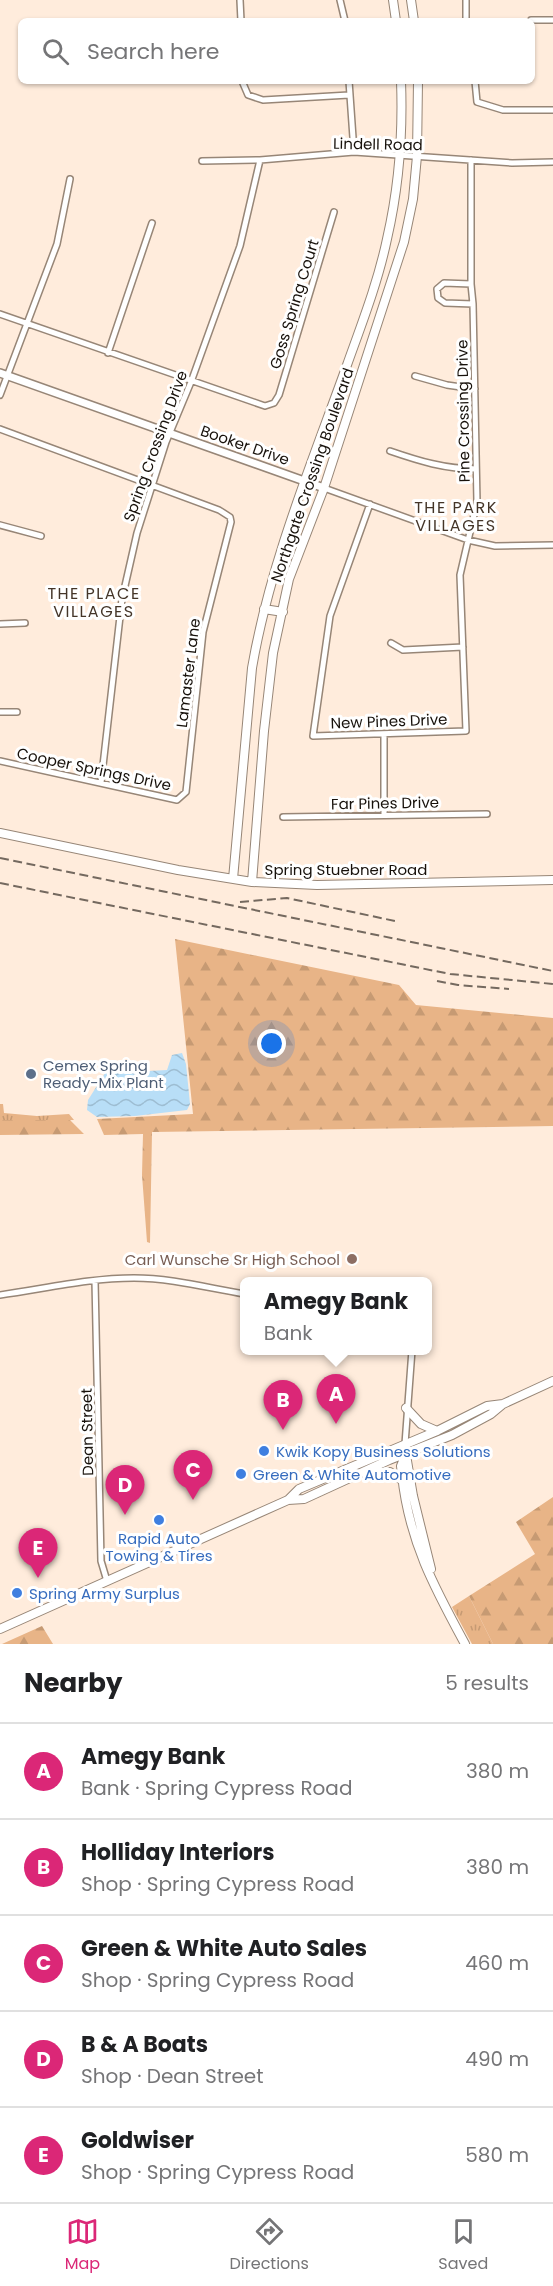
<!DOCTYPE html>
<meta charset="utf-8">
<style>
:root{--surface:#fff;--page:#f6f6f6;--text:#202124;--muted:#757577;--line:#e0e0e0;--accent:#db2777}
body{margin:0;font-family:Poppins,sans-serif;background:var(--page);color:var(--text)}
.you{position:absolute;left:272px;top:1044px;width:21px;height:21px;margin:-15px;border:4px solid #fff;border-radius:50%;background:#1a73e8;box-shadow:0 0 0 9px #1a73e833}
.badge{display:grid;place-items:center;width:39px;height:39px;border-radius:50%;background:var(--accent);color:#fff;font-size:20px;font-weight:700}
.pin{position:absolute;translate:-50% -50px;filter:drop-shadow(0 2px 3px #0008)}
.pin::after{content:'';position:absolute;top:32px;width:21px;height:18px;background:inherit;clip-path:polygon(0 0,100% 0,50% 100%)}
.popup{position:absolute;left:240px;top:1277px;width:192px;height:78px;box-sizing:border-box;display:grid;place-content:center;border-radius:9px;background:var(--surface);filter:drop-shadow(0 2px 4px #0005);font-size:20px;white-space:nowrap;color:var(--muted)}
.popup b{font-size:22px;color:var(--text)}
.popup::after{content:'';position:absolute;left:50%;top:100%;margin-left:-12px;border:12px solid transparent;border-top-color:var(--surface)}
.list{margin:0;padding:0;list-style:none}
h2{display:flex;justify-content:space-between;align-items:center;height:78px;margin:0;padding:0 24px;font-size:26px}
h2 small{font-size:20px;font-weight:400;color:var(--muted)}
.list li{display:grid;grid-template-columns:39px 1fr auto;gap:18px;align-items:center;box-sizing:border-box;height:96px;padding:0 24px;border-top:2px solid var(--line)}
.list b{display:block;font-size:22px;white-space:nowrap}
.list p{margin:0;font-size:20px;white-space:nowrap;color:var(--muted)}
.list em{font-size:20px;font-style:normal;color:var(--muted)}
.icon{flex:none;width:33px;height:33px;fill:none;stroke:currentColor;stroke-width:2;stroke-linecap:round;stroke-linejoin:round}
.map{position:relative;flex:none;width:553px;height:1644px;overflow:hidden}
.search{position:absolute;background:var(--surface);box-shadow:0 2px 4px #0004;left:18px;right:18px;top:18px;height:66px;display:flex;align-items:center;gap:15px;box-sizing:border-box;padding:0 21px;border-radius:9px;color:var(--muted);font-size:22px}
.sheet{height:558px;background:var(--surface)}
nav{display:flex;justify-content:space-around;align-items:center;box-sizing:border-box;height:84px;border-top:2px solid var(--line);background:var(--surface);font-size:16px;color:var(--muted)}
nav a{display:grid;justify-items:center;gap:3px}
nav .on{color:var(--accent)}
.map>svg:first-child{display:block}
.grass{fill:url(#grass-tufts)}
.forest{fill:url(#forest-firs)}
.water{fill:url(#water-waves)}
.lines{fill:none;stroke-linecap:round;stroke-linejoin:round}
.minor-casing{stroke:#978677;stroke-width:8}
.tertiary-casing{stroke:#978677;stroke-width:10}
.secondary-casing{stroke:#978677;stroke-width:10}
.minor{stroke:#fff;stroke-width:5}
.tertiary{stroke:#fff;stroke-width:7}
.secondary{stroke:#fff;stroke-width:8}
.rail{stroke:#74695f;stroke-width:2;stroke-dasharray:9 4.5;stroke-linecap:butt}
.service-dot{fill:#5c6f8a;stroke:#fff;stroke-width:2}
.education-dot{fill:#8d6e63;stroke:#fff;stroke-width:2}
.shop-dot{fill:#3f7fe0;stroke:#fff;stroke-width:2}
.labels{text-anchor:middle;dominant-baseline:central;stroke-width:6;stroke-linejoin:round;paint-order:stroke}
.street-label{font-size:15px;fill:#17110b;stroke:#fff}
.service-label{font-size:15px;fill:#4e5e75;stroke:#fff;text-anchor:start}
.education-label{font-size:15px;fill:#785e54;stroke:#fff;text-anchor:end}
.shop-label{font-size:15px;fill:#366cbe;stroke:#fff;text-anchor:start}
.neighbourhood-label{font-size:16px;letter-spacing:1.5px;fill:#443528;stroke:#fff}
</style>
<div class="map">
<svg width="553" height="1644" viewBox="0 0 553 1644">
<defs>
<pattern id="grass-tufts" width="24" height="20" patternUnits="userSpaceOnUse" patternTransform="scale(1.5)"><rect width="24" height="20" fill="#e8b487"/><path d="M3 7l-1-3M5 7V3M7 7l1-3M15 17l-1-3M17 17v-4M19 17l1-3" fill="none" stroke="#c69a73"/></pattern>
<pattern id="forest-firs" width="22" height="20" patternUnits="userSpaceOnUse" patternTransform="scale(1.5)"><rect width="22" height="20" fill="#e8b487"/><path d="M5 1l3.5 6h-7zM16 11l3.5 6h-7z" fill="#c69a73"/></pattern>
<pattern id="water-waves" width="16" height="10" patternUnits="userSpaceOnUse" patternTransform="scale(1.5)"><rect width="16" height="10" fill="#b8def7"/><path d="M0 5q4-4 8 0t8 0" fill="none" stroke="#9dbdd2"/></pattern>
</defs>
<rect width="100%" height="100%" fill="#ffecdc"/>
<path class="grass" d="M0 1104H3L4 1113 37 1116 69 1114 74 1120 3 1121 0 1120Z
M469 1596 493 1644H472L452 1607Z"/>
<path class="forest" d="M175 939 399 985 416 1005 553 1018V1126L152 1132 150 1243 147 1242 142 1175 143 1134 104 1135 97 1119 193 1114Z
M0 1120H70L84 1134 0 1135Z
M553 1497V1644H493L469 1596 535 1554 516 1522Z
M42 1626 53 1644H2Z"/>
<path class="water" d="M182 1053 186 1064 190 1104 187 1110 135 1116 97 1117 87 1110 88 1100 107 1070 119 1072 129 1067H140L149 1071 167 1070 172 1055Z"/>
<g class="lines">
<defs>
<path id="minor" d="M240 0 241 21
M340 0 345 21
M531 20H553
M466 21V0
M242 81 248 95 263 100 349 95
M349 81 354 152
M475 81 477 102 503 110H553
M202 161 260 160 354 152 512 163 553 162
M471 284 444 283 437 289 438 298 445 303 473 304
M0 314 265 406 274 403 279 395 334 212
M108 353 152 223
M415 376 447 385 475 389
M0 395 57 244 70 179
M0 429 219 510 230 517 231 522 203 632 186 792 177 800 0 761
M390 451C419 461 445 469 476 469
M324 488 468 540 495 546 553 545
M370 504 330 616 313 736 466 731 460 575 477 502 473 304 471 284V160
M0 525 41 536
M0 624 25 623
M391 643 403 650 463 647
M0 712H17
M384 734V815
M101 783 122 599 137 533 166 442 191 382 240 246 260 160
M283 817 487 814
M95 1281 101 1561 107 1581
M0 1295C44 1289 89 1278 134 1278 171 1278 208 1288 244 1294
M405 1444 412 1350"/>
<path id="tertiary" d="M0 373 324 488"/>
<path id="secondary" d="M393 0 396 21
M411 0 414 21
M264 609 283 612
M0 833 178 870 252 882 317 885 553 880
M233 879 252 668C270 564 311 465 347 365 362 323 378 282 387 239 399 187 403 134 401 81
M252 882 264 731 273 653 289 579 324 488 404 242 413 199 417 156 418 81
M406 1408 421 1424 437 1431
M406 1454 401 1466 402 1475C409 1541 434 1587 465 1644
M406 1455 413 1496 431 1569
M369 1472H390L403 1481
M288 1500 304 1499 389 1460 452 1435 491 1414 503 1404 553 1381
M0 1629 288 1500 299 1489 437 1431 487 1406 503 1404"/>
</defs>
<use href="#minor" class="minor-casing"/>
<use href="#tertiary" class="tertiary-casing"/>
<use href="#secondary" class="secondary-casing"/>
<use href="#minor" class="minor"/>
<use href="#tertiary" class="tertiary"/>
<use href="#secondary" class="secondary"/>
<path class="rail" d="M0 858 553 971
M0 883 450 974 553 984
M240 902 287 898 395 921
M437 981 458 985 509 989"/>
</g>
<circle class="service-dot" cx="31" cy="1074" r="6"/>
<circle class="education-dot" cx="352" cy="1259" r="6"/>
<g class="shop-dot">
<circle cx="264" cy="1451" r="6"/>
<circle cx="241" cy="1474" r="6"/>
<circle cx="159" cy="1520" r="6"/>
<circle cx="17" cy="1593" r="6"/>
</g>
<g class="labels">
<g class="street-label">
<text transform="translate(378 144) rotate(1)">Lindell Road</text>
<text transform="translate(294 304) rotate(-73)">Goss Spring Court</text>
<text transform="translate(463 411) rotate(-91)">Pine Crossing Drive</text>
<text transform="translate(245 445) rotate(19)">Booker Drive</text>
<text transform="translate(155 446) rotate(-70)">Spring Crossing Drive</text>
<text transform="translate(312 475) rotate(-71)">Northgate Crossing Boulevard</text>
<text transform="translate(188 673) rotate(-83)">Lamaster Lane</text>
<text transform="translate(389 721) rotate(-2)">New Pines Drive</text>
<text transform="translate(94 769) rotate(12)">Cooper Springs Drive</text>
<text transform="translate(385 803) rotate(-1)">Far Pines Drive</text>
<text x="346" y="869">Spring Stuebner Road</text>
<text transform="translate(87 1432) rotate(-91)">Dean Street</text>
</g>
<g class="service-label">
<text x="43" y="1065">Cemex Spring<tspan x="43" dy="17">Ready-Mix Plant</tspan></text>
</g>
<g class="education-label">
<text x="340" y="1259">Carl Wunsche Sr High School</text>
</g>
<g class="shop-label">
<text x="276" y="1451">Kwik Kopy Business Solutions</text>
<text x="253" y="1474">Green &amp; White Automotive</text>
<text x="159" y="1538" text-anchor="middle">Rapid Auto<tspan x="159" dy="17">Towing &amp; Tires</tspan></text>
<text x="29" y="1593">Spring Army Surplus</text>
</g>
<g class="neighbourhood-label">
<text x="456" y="507">THE PARK<tspan x="456" dy="18">VILLAGES</tspan></text>
<text x="94" y="593">THE PLACE<tspan x="94" dy="18">VILLAGES</tspan></text>
</g>
</g>
</svg>
<div class="you"></div>
<div class="pin badge" style="left:336px;top:1424px">A</div>
<div class="popup"><b>Amegy Bank</b>Bank</div>
<div class="pin badge" style="left:283px;top:1430px">B</div>
<div class="pin badge" style="left:193px;top:1500px">C</div>
<div class="pin badge" style="left:125px;top:1515px">D</div>
<div class="pin badge" style="left:38px;top:1578px">E</div>
<div class="search"><svg class="icon" aria-label="search" viewBox="0 0 24 24"><circle cx="10" cy="10" r="6"/><path d="M15 15l6 6"/></svg>Search here</div>
</div>
<section class="sheet">
<h2>Nearby<small>5 results</small></h2>
<ul class="list">
<li><span class="badge">A</span><div><b>Amegy Bank</b><p>Bank · Spring Cypress Road</p></div><em>380 m</em></li>
<li><span class="badge">B</span><div><b>Holliday Interiors</b><p>Shop · Spring Cypress Road</p></div><em>380 m</em></li>
<li><span class="badge">C</span><div><b>Green &amp; White Auto Sales</b><p>Shop · Spring Cypress Road</p></div><em>460 m</em></li>
<li><span class="badge">D</span><div><b>B &amp; A Boats</b><p>Shop · Dean Street</p></div><em>490 m</em></li>
<li><span class="badge">E</span><div><b>Goldwiser</b><p>Shop · Spring Cypress Road</p></div><em>580 m</em></li>
</ul>
</section>
<nav>
<a class="on"><svg class="icon" aria-label="map" viewBox="0 0 24 24"><path d="M3 6l6-2 6 2 6-2v14l-6 2-6-2-6 2zM9 4v14M15 6v14"/></svg>Map</a>
<a><svg class="icon" aria-label="directions" viewBox="0 0 24 24"><path d="M12 3l9 9-9 9-9-9zM9 14v-3h6M13 9l2 2-2 2"/></svg>Directions</a>
<a><svg class="icon" aria-label="saved" viewBox="0 0 24 24"><path d="M7 4h10v16l-5-4-5 4z"/></svg>Saved</a>
</nav>
